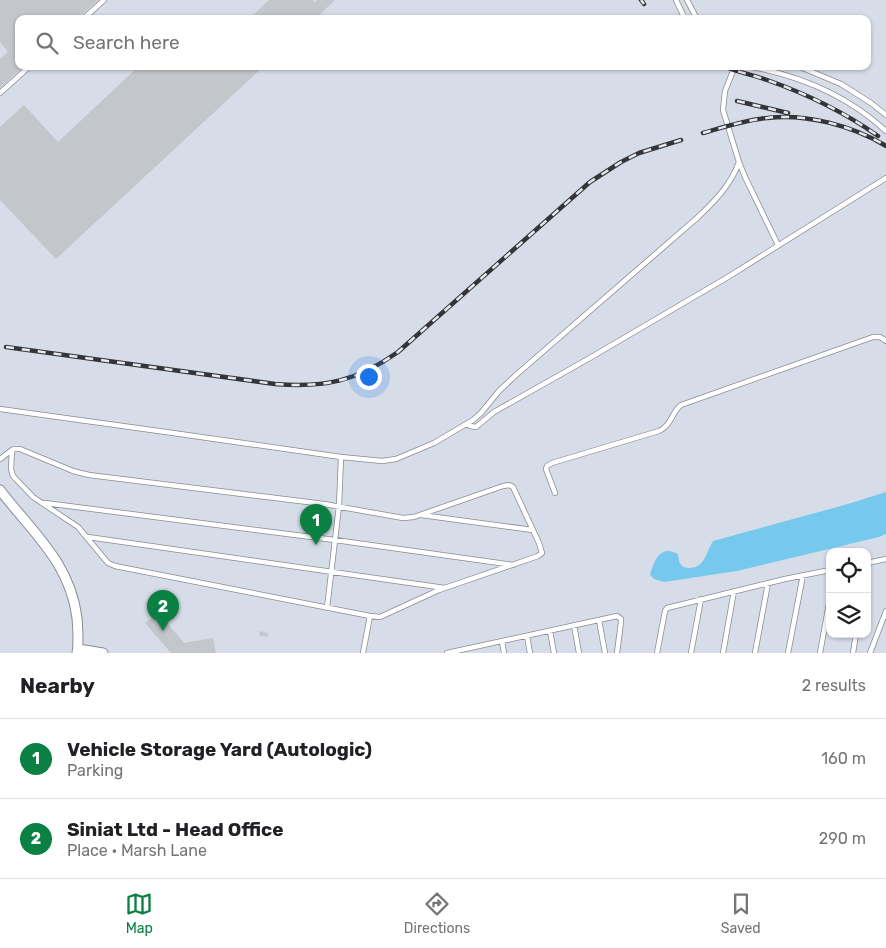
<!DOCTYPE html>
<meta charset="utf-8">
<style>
:root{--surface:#fff;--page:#f6f6f6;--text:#202124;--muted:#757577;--line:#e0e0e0;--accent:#0b8043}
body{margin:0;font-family:Rubik,sans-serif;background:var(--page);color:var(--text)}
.controls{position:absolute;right:15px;bottom:15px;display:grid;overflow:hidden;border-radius:10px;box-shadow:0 1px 4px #0004}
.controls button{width:45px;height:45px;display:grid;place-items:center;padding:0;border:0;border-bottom:1px solid var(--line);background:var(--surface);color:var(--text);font:25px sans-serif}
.you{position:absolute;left:368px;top:376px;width:18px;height:18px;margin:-12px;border:4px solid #fff;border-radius:50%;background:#1a73e8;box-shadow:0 0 0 8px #1a73e833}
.badge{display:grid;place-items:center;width:32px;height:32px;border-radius:50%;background:var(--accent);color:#fff;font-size:16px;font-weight:700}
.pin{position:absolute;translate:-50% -41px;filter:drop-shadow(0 1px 2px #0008)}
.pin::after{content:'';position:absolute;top:26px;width:18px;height:15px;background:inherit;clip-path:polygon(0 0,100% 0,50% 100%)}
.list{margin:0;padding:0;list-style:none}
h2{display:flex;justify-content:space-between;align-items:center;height:65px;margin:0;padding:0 20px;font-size:21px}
h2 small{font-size:16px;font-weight:400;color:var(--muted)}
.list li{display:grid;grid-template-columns:32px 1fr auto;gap:15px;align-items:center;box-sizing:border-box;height:80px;padding:0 20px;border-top:1px solid var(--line)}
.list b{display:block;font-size:19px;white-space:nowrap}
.list p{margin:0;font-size:16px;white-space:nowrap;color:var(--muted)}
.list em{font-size:16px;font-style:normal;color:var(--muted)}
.icon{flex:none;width:28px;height:28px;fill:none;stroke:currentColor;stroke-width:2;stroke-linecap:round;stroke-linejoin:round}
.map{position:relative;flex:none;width:886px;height:653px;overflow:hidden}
.search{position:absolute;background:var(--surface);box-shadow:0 1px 4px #0004;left:15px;right:15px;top:15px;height:55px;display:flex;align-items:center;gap:12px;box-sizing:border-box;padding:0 18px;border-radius:10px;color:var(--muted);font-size:19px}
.sheet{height:225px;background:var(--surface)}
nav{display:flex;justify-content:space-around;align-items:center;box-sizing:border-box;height:70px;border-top:1px solid var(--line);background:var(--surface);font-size:14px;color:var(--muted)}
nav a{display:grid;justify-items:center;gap:2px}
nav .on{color:var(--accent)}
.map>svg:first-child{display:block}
.built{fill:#d6dde9;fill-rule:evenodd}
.water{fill:#76c9ed}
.building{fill:#c3c6cb}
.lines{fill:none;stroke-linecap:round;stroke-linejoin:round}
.lane-casing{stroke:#888b90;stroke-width:6}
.street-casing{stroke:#888b90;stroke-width:11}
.lane{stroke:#fff;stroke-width:4.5}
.street{stroke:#fff;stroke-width:9}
.rail-casing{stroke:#343538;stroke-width:4.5}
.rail{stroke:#e6e9ef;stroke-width:2.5;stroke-dasharray:8;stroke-linecap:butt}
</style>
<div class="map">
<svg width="886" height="653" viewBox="0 0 886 653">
<rect width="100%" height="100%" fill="#e6e9ef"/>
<path class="built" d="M0 0H886V653H0ZM19 19H867V66H19ZM830 552H867V634H830Z"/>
<path class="water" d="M886 492V534L879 537 737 571 664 582 654 579 650 575C654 561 660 544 678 554 679 561 679 567 688 568 705 569 706 552 713 541L848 504Z"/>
<path class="building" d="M0 0H98L77 19H19V66H24L0 88V59L8 52 0 42Z
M269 0H313L315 2 317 0H335L315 19H249Z
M139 66H264L56 259 0 200V127L24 105 58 142Z
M159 613 184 643 213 638 216 653H171L145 623Z
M260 631 268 633V637L259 635Z"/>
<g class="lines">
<defs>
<path id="lane" d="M676 0 685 19
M687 0 697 19
M83 19 104 0
M747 66C798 75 847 95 886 131
M798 66 841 84 871 103 886 115
M0 93 30 66
M739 162 745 177 778 245
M0 409 166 432 341 457 382 461 396 459 434 443 473 420 481 413 499 391 516 375 697 218C714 202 731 185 739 162L723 110 725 91 735 66
M468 424 470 426 476 427 494 412 588 359 728 277 886 178
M15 449H20L73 471 89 475 324 504 403 518 414 517 503 486 509 485 513 487 539 543 542 553 538 556 439 590 380 617 370 616 115 566 108 563 78 527 33 497 13 476 11 469 12 450Z
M0 459 12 450
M555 493 546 469 547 466 552 463 659 431C671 426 672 412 681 405L873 337H880L886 341
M45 503 335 540 513 565
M421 515 533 530
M88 537 445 588
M867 563 886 559
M867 573 869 562
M327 608 339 506 341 457
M599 620 605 653
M574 625 579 653
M550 631 554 653
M527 636 530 653
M502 641 504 653
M363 653 370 616
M447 653 617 616 621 619V622L617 653
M657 653 665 611 667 608 785 579 830 570
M691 653 701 599
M723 653 734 591
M755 653 768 583
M788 653 803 575
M820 653 830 598
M853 653 856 634
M870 653 886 611"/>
<path id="street" d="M0 490C32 532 70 562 77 618 78 630 79 641 77 653
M78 649 103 653"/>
</defs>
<use href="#lane" class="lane-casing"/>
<use href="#street" class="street-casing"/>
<use href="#lane" class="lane"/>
<use href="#street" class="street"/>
<defs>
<path id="rail" d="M641 0 644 4
M723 66C737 72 753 75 767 80 807 94 844 112 878 136
M737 101 788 113
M703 133C724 127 746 120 767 118 806 113 853 126 886 146
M6 347 275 384C325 388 357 381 398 352L590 182 621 162 639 153 681 140"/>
</defs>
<use href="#rail" class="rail-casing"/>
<use href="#rail" class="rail"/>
</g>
</svg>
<div class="controls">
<button><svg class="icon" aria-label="locate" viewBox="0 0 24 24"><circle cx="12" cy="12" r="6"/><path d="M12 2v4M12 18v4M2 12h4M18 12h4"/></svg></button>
<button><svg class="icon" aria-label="layers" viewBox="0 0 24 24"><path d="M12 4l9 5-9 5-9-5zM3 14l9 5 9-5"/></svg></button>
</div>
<div class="you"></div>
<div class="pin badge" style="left:316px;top:545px">1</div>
<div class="pin badge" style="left:163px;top:631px">2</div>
<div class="search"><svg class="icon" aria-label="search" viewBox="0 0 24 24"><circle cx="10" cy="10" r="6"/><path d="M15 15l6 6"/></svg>Search here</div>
</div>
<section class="sheet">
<h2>Nearby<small>2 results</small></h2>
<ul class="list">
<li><span class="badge">1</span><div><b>Vehicle Storage Yard (Autologic)</b><p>Parking</p></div><em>160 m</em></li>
<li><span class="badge">2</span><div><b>Siniat Ltd - Head Office</b><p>Place · Marsh Lane</p></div><em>290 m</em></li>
</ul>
</section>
<nav>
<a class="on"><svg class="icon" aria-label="map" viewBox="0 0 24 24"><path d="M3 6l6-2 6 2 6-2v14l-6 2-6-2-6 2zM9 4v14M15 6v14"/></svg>Map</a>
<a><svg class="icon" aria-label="directions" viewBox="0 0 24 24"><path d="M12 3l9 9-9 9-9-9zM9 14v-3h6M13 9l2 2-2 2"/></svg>Directions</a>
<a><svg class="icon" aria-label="saved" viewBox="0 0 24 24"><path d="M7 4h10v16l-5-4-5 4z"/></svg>Saved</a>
</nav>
